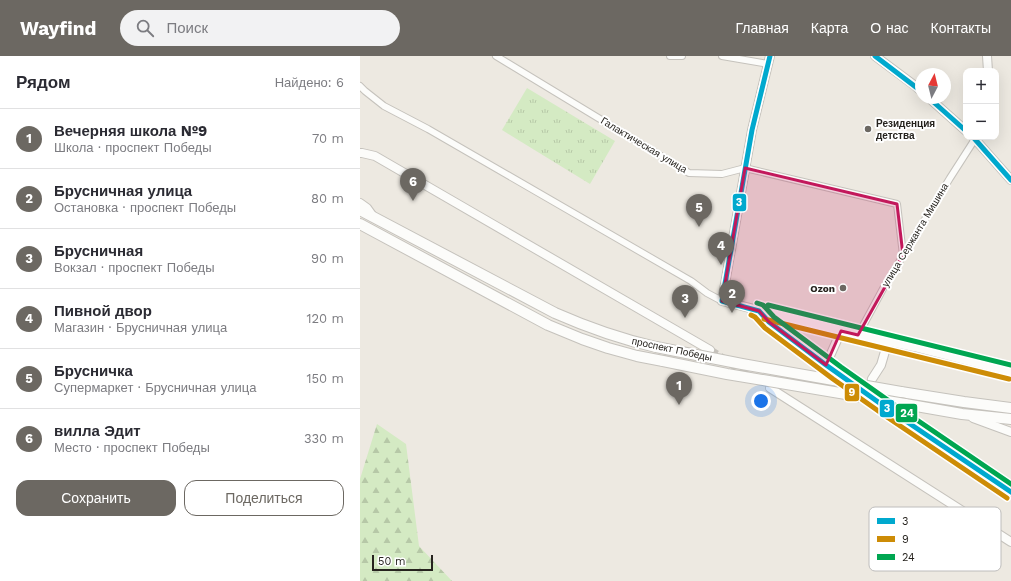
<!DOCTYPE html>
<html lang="ru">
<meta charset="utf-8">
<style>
:root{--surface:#fff;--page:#f2f2f3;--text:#2b2b33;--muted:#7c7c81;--line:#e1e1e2;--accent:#6c6862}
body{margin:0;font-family:"Work Sans",sans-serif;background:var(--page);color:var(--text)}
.controls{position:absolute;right:12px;top:12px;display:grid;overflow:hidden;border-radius:8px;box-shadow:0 4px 16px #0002}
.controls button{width:36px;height:36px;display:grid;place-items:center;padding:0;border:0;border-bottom:1px solid var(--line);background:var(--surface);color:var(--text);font:20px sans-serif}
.compass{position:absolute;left:555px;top:12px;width:36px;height:36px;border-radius:50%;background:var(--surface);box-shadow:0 4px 16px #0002;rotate:7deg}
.scale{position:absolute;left:12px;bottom:10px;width:61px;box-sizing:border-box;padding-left:4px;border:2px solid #26231e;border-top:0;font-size:11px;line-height:14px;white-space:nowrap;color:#26231e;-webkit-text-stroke:3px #fff;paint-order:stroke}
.you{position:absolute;left:401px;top:345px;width:14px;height:14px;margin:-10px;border:3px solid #fff;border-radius:50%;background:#1a73e8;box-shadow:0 0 0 6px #1a73e833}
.badge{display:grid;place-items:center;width:26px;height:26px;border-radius:50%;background:var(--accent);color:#fff;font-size:13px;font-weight:700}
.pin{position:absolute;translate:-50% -33px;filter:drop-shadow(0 1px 2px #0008)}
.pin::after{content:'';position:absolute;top:21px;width:14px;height:12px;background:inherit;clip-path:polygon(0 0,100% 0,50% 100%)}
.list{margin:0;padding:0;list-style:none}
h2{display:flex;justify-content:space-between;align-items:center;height:52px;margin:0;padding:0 16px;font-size:17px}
h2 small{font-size:13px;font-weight:400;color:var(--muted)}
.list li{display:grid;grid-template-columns:26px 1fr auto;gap:12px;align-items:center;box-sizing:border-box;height:60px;padding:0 16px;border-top:1px solid var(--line)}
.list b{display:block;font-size:15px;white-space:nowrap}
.list p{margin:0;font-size:13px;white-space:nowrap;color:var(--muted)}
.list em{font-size:13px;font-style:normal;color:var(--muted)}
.actions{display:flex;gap:8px;padding:12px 16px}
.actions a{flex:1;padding:9px 0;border:1px solid var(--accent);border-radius:12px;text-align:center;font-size:14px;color:var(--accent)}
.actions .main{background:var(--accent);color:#fff}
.icon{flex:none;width:22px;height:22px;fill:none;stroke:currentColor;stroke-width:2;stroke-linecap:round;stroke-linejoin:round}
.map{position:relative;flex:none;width:651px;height:525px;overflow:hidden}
header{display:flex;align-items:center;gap:24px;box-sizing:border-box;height:56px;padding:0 20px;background:var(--accent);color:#fff}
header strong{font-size:19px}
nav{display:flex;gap:22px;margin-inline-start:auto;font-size:14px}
.search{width:280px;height:36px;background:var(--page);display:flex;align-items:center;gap:10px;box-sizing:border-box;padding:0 14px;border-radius:22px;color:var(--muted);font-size:15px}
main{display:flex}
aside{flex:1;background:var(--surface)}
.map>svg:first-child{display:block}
.forest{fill:url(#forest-firs)}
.park{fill:url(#park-tufts)}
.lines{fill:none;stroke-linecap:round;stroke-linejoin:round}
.tertiary-tunnel{stroke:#c5c1ba;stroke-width:8;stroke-dasharray:8 4;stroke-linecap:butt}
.minor-casing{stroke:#c5c2bc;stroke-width:8}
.tertiary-casing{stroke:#c5c2bc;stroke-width:10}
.primary-casing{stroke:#c5c2bc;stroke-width:12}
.minor{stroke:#fcfcfa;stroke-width:6}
.tertiary{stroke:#fcfcfa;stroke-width:8}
.primary{stroke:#fcfcfa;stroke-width:10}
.primary-bridge-casing{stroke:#c5c2bc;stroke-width:12;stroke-linecap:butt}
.primary-bridge{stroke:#fcfcfa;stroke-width:10}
.bus-1-casing{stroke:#fff;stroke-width:8}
.bus-2-casing{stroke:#fff;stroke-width:8}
.bus-3-casing{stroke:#fff;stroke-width:8}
.bus-1{stroke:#00a9ce;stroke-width:5}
.bus-2{stroke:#cd8c06;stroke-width:5}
.bus-3{stroke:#00a651;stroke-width:5}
.marked{fill:#c2185b;fill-opacity:0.2;stroke:#c2185b;stroke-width:3;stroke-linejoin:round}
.poi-dot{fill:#6c6862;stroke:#fff;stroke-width:1.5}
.labels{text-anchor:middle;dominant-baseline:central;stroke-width:4;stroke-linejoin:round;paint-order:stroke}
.poi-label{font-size:10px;font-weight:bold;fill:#26231e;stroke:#fff;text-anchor:start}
.street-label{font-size:10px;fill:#26231e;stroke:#fff}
.key{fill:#fff;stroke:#bebdbc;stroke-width:1}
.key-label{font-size:11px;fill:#26231e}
.line-badge{stroke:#fff;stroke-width:1.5}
.badge-label{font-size:11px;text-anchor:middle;font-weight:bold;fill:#fff}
</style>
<header>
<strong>Wayfind</strong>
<div class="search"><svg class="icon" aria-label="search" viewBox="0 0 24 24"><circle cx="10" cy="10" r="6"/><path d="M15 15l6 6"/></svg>Поиск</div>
<nav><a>Главная</a><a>Карта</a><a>О нас</a><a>Контакты</a></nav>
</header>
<main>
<aside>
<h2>Рядом<small>Найдено: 6</small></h2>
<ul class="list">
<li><span class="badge">1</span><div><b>Вечерняя школа №9</b><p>Школа · проспект Победы</p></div><em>70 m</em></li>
<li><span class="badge">2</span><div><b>Брусничная улица</b><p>Остановка · проспект Победы</p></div><em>80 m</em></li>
<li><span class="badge">3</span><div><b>Брусничная</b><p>Вокзал · проспект Победы</p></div><em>90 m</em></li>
<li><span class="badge">4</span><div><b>Пивной двор</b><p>Магазин · Брусничная улица</p></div><em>120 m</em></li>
<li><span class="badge">5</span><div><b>Брусничка</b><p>Супермаркет · Брусничная улица</p></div><em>150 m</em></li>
<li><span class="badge">6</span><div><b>вилла Эдит</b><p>Место · проспект Победы</p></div><em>330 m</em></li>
</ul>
<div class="actions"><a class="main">Сохранить</a><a>Поделиться</a></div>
</aside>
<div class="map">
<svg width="651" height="525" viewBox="0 0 651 525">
<defs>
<pattern id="forest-firs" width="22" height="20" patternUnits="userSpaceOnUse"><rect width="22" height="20" fill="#d4eac3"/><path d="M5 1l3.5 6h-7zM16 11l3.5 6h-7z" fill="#b6c8a7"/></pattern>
<pattern id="park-tufts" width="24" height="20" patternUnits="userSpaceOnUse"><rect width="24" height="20" fill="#d4eac3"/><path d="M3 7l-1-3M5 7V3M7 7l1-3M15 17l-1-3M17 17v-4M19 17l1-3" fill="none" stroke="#b6c8a7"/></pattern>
</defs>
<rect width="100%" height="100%" fill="#ede9e1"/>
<path class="forest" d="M17 368 46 388 59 490 92 525H0V423Z"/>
<path class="park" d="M167 32 255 85 230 128 142 74Z"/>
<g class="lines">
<path class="tertiary-tunnel" d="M350 294 393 322
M477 317 528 353"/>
<defs>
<path id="minor" d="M136 0 329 117 362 118 385 112 537 148 543 199
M310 0H322
M362 0 408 8
M0 30 5 35 24 50 68 73 331 225 347 237 362 245
M498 279 524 231 590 122 615 83"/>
<path id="tertiary" d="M410 0 392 74 362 245 498 279 554 291 651 316
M515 0 554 29 561 35
M627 0 628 15
M569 42 606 75
M613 81 651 124
M0 97H2L15 100 350 294
M0 147 7 152 12 159
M399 255 409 266 477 317
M466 309 481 275
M512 323 521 309 528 285
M410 332 651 486
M528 353 651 436
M613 362 651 376"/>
<path id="primary" d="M0 154 195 257C229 272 260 283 296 291
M0 168 188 269 222 283 248 292 277 300 303 305
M541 336 604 346 651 352
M545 348 602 358 651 363"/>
</defs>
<use href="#minor" class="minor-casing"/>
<use href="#tertiary" class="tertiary-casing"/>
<use href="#primary" class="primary-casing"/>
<use href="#minor" class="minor"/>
<use href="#tertiary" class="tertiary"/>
<use href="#primary" class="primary"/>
<defs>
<path id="primary-bridge" d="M296 291 382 308 541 336
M303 305 367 318 545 348"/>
</defs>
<use href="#primary-bridge" class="primary-bridge-casing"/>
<use href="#primary-bridge" class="primary-bridge"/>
<defs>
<path id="bus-1" d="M410 0 392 74 362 245 399 255 409 266 466 309 528 353 651 436
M515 0 561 35
M569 42 606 75
M613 81 651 124"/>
<path id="bus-2" d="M391 259 395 261 405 272 473 323 524 359 647 442
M404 263 649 323"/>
<path id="bus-3" d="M397 247 403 249 414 261 481 311 532 347 651 428
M408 249 651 309"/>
</defs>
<use href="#bus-1" class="bus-1-casing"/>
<use href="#bus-2" class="bus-2-casing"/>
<use href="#bus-3" class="bus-3-casing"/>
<use href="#bus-1" class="bus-1"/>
<use href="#bus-2" class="bus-2"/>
<use href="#bus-3" class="bus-3"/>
</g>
<path class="marked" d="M385 112 537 148 543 199 498 279 481 275 466 309 409 266 399 255 362 245Z"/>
<g class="poi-dot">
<circle cx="508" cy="73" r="4"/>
<circle cx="483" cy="232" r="4"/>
</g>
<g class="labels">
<g class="poi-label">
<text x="516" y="67">Резиденция<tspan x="516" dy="12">детства</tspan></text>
<text x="475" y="232" text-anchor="end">Ozon</text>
</g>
<g class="street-label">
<text transform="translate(284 89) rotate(31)">Галактическая улица</text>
<text transform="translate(555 179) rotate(-59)">улица Сержанта Мишина</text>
<text transform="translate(312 293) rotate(12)">проспект Победы</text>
</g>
</g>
<rect x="509" y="451" width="132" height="64" rx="6" class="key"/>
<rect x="517" y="462" width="18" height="6" fill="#00a9ce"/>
<rect x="517" y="480" width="18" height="6" fill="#cd8c06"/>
<rect x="517" y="498" width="18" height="6" fill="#00a651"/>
<g class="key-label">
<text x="542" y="469">3</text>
<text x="542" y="487">9</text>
<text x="542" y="505">24</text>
</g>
<g class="line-badge">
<rect x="372" y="137" width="15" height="19" rx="4" fill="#00a9ce"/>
<rect x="484" y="327" width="16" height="19" rx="4" fill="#cd8c06"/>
<rect x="519" y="343" width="16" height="19" rx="4" fill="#00a9ce"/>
<rect x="535" y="347" width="23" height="20" rx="4" fill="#00a651"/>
</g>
<g class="badge-label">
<text x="379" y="150">3</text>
<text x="492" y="340">9</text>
<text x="527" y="356">3</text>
<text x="547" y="361">24</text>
</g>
</svg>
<div class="controls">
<button>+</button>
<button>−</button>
</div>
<svg class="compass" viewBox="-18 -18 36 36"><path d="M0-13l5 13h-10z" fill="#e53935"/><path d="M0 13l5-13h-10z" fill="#7c7c81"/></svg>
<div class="scale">50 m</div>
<div class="you"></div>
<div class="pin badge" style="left:319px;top:349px">1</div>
<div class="pin badge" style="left:372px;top:257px">2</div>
<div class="pin badge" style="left:325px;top:262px">3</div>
<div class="pin badge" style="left:361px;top:209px">4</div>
<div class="pin badge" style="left:339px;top:171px">5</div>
<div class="pin badge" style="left:53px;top:145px">6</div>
</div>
</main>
